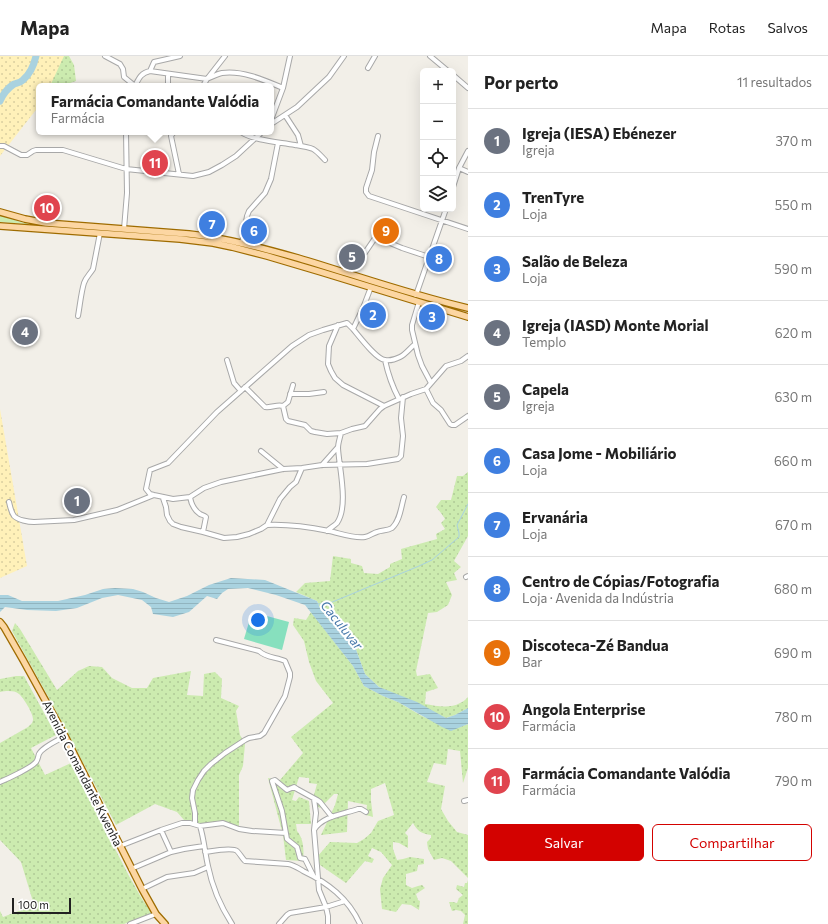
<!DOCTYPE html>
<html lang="pt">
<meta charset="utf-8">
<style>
:root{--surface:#fff;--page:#f6f6f6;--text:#222;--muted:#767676;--line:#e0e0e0;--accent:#d30200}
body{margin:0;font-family:Commissioner,sans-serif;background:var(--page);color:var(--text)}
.controls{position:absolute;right:12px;top:12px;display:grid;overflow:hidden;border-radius:6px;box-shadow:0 4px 16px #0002}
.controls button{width:36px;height:36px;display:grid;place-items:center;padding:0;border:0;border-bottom:1px solid var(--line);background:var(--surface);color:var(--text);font:20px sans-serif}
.scale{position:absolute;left:12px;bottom:10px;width:59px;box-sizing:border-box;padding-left:4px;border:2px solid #212121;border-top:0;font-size:11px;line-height:14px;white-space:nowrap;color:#212121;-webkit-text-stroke:3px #fff;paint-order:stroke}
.you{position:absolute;left:258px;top:564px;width:14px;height:14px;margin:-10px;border:3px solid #fff;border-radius:50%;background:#1a73e8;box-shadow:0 0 0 6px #1a73e833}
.badge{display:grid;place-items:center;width:26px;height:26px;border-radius:50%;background:var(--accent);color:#fff;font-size:13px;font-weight:700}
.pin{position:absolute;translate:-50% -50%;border:2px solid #fff;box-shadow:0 1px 4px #0006}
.popup{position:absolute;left:36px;top:27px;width:238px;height:52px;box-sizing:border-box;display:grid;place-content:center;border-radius:6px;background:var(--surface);filter:drop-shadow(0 1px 3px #0005);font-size:13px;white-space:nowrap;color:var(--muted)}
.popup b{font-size:15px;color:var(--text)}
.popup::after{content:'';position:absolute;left:50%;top:100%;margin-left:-8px;border:8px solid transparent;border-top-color:var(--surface)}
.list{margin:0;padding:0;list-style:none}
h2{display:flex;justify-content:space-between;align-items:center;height:52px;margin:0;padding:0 16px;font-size:17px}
h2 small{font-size:13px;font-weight:400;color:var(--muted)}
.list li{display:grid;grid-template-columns:26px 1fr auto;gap:12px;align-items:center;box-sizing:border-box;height:64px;padding:0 16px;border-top:1px solid var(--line)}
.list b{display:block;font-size:15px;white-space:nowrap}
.list p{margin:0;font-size:13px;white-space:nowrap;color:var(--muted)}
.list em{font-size:13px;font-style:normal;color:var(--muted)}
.actions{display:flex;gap:8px;padding:12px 16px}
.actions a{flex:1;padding:9px 0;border:1px solid var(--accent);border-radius:6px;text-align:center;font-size:14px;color:var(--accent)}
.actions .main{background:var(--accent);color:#fff}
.icon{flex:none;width:22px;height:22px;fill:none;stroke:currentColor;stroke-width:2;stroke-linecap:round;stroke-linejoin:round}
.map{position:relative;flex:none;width:468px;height:868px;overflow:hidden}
header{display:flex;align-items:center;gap:24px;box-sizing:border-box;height:56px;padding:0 20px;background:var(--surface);border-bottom:1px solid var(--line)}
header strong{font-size:19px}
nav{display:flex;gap:22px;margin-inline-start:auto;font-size:14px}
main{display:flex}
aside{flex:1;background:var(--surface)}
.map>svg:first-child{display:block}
.grass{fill:url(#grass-dots)}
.sand{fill:url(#sand-dots)}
.garden{fill:#ccebaf}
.pitch{fill:#87e0be}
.water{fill:url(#water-rules)}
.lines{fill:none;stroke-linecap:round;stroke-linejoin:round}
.stream{stroke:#a9d2df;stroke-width:1}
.river{stroke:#a9d2df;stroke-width:7}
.minor-casing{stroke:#a8a8a8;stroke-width:6}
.major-casing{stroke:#9f6c00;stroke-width:8}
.minor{stroke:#fff;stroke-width:4}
.major{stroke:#fcd6a2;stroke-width:5.5}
.labels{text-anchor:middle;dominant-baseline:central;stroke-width:4;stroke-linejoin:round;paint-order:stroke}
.street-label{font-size:12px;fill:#212121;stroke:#fff}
.water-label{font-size:13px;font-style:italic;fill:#497aab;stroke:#fff}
</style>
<header>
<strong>Mapa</strong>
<nav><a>Mapa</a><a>Rotas</a><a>Salvos</a></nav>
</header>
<main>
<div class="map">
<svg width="468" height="868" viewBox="0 0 468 868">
<defs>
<pattern id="grass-dots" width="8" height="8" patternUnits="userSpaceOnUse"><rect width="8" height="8" fill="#ccebaf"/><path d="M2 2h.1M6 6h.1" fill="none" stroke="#afc996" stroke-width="1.8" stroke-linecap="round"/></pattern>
<pattern id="sand-dots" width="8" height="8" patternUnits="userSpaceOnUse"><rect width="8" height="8" fill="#fff1b9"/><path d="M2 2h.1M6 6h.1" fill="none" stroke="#dace9f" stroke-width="1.8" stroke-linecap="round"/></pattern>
<pattern id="water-rules" width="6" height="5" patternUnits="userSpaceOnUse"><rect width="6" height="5" fill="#a9d2df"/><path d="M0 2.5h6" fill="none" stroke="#91b4bf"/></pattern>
</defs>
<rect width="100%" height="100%" fill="#f2efe8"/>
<path class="grass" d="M50 0H69L74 9 76 25 70 27 67 30H39V57L29 49Z
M468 416V480L454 505 461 511 454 517 457 524 446 526 452 539 448 549 437 556 428 557 416 615 417 620 430 618 438 632 426 636 425 648C436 650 450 653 460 647 463 646 466 643 468 641V652L455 659 446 662 379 631 365 618 355 591 341 575 329 564 320 552 317 545 296 536 305 527 330 525 333 500 351 503V507L362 510 364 517 378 518 390 511V508L402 503 401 493 437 483 436 478 445 473 441 467 445 463 441 457 436 451 441 444H451L457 420H463Z
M311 556 353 610 364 630 383 640 398 646 420 659 451 674 468 668V712L463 727 460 695 448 693 446 709 434 707 427 726 445 730 441 753 448 765 457 776 468 779V822L451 805 442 802 434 804 428 793 427 786 431 782V779C422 778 417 775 413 767L405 777 408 780V792L399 787 393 786V793L397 804 403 803 410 801 424 803V808L418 809 417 815 406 818V829L412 832 418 830 422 829 425 832 416 838 418 844 420 845 419 854 411 849 402 848 396 856 382 853 380 833 383 822 392 809 381 796 372 792 368 800 374 803 372 807 365 805 346 827 320 809 317 801 330 786 357 787 364 783 371 777 378 765 394 759 385 727 371 733V745L373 761 366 759 367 749 348 745 347 776 321 779 335 749 338 738H334L320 752 312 746 317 728 309 727V722L299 721 292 744 296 745 299 741 309 745 311 768H296L297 775C304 783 304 795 303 805L286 804 283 779 268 722 280 724 303 697 291 681 333 647 316 625 309 606 304 585 293 569 294 562 306 564Z
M15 567 20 573 57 634 78 615 89 610 102 611 112 622 132 632H147L153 622 191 615 187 639 203 640 204 618 215 616 222 623 221 642 239 650 236 655 240 679 245 688 243 710 239 719V773L228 769 200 770 190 767 184 764 177 756 155 748 116 769 49 642 12 575Z
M16 620H24L56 679 31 692 45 719 71 707 129 820 142 843 152 857 124 868H0V855L3 861 34 849 21 806 0 784V687L28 671C31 668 33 667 33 663 33 657 23 641 19 638 14 634 6 635 0 636V623Z
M468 824V868H463L465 859 461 855 456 854 452 855 449 846H453L457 847 459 842 463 839 456 833 457 829 464 831 465 827H467Z"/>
<path class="sand" d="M0 0H64L50 30H39V50L0 100Z
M0 353 27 510 0 522Z"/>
<path class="garden" d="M0 159 20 166 37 169 0 166Z"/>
<path class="pitch" d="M252 556 289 566 282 594 244 583Z"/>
<path class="water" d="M231 522 265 524 317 545 320 552 329 564 341 575 355 591 365 618 379 631 417 646 446 662 455 659 468 652V668L451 675 442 671 398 646 383 640 364 630 353 610 305 549 276 539 248 532 228 533 222 537 217 543 207 540 189 556 173 561 153 558 151 551 142 544 118 539 102 542 77 552 56 555 27 554 5 551 0 556V539H8L22 545H58L85 539 103 533 115 532 133 533 143 536 156 542 169 546 187 540 209 529Z"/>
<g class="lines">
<path class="stream" d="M317 548 330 547 419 510 432 504 459 481V477L457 469 468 448"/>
<path class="river" d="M0 45C3 38 8 32 14 28 17 27 20 27 23 24 30 18 34 9 36 0"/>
<defs>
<path id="minor" d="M105 0 120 8 123 13 124 21 135 30
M430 0 448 15
M368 12 375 0
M150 15 154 6 180 0
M453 19 468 32
M207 23C212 21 217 18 222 17 242 14 264 24 283 32
M207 23 225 0
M135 30C139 22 141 17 150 15L207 23 203 30
M168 30V18
M285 59 298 79 301 90
M271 64 283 32 290 0
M271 68 297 51 329 21 344 0
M174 76 171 80 179 118
M241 76C255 85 279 86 295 89 301 90 308 91 313 93 318 96 321 100 325 104
M378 80 374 96 372 114 366 132V136L369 140 468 173
M0 90H4L21 99H27L33 95 36 94H63L126 113 193 120 209 116 222 109 236 100 262 76
M459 112 468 116
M453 131 459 112 468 95
M124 173 127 137 126 76
M242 187 247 160 249 155 265 137 271 123 278 87
M342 216 358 207 375 182H378L402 192 429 201
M371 231 363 252 353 273 347 267 323 274 309 279 292 290 217 356 168 407 150 414 146 433 150 438 154 439 173 443 190 441 204 432 221 426 283 413 302 412 322 409 367 408 398 403 401 400 403 380 401 362 403 341
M416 239 446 153
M419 246 412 269V274L418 299 422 310 431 327
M78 260C80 249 81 237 84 227 86 221 90 218 93 213L100 177
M338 269 329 290 328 308 331 315 335 322 343 329 384 350
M353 273C359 280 376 303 385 304 390 305 396 303 400 301 406 298 410 292 415 288
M227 304 234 327 241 335
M385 304C388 318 392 330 399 343
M245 331 265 351C272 352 277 348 283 350L286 363 288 365 305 369 311 375 315 376 327 378 341 377
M426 333 433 347 441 354 450 368 452 369H455L468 360
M290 338H309L324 336
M283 350 288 346 293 329
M261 395 283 413
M322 409 338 391
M190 441C191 447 194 454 200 458 202 459 204 459 206 461L203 476
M163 442 166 451 167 459 170 465 173 468 181 471 203 476 224 482 237 481 249 478 261 473 267 469 280 443 290 431 296 426 302 412
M9 446C10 450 11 456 14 460 18 464 28 466 34 466L74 464 117 454 154 439
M267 469C288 468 309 471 329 475 339 477 355 483 365 481 370 480 373 477 377 476 382 474 387 475 392 472 400 465 401 451 404 441
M327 475C330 472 334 470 337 467 349 450 339 411 338 392 338 387 340 382 341 377L352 373 365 370 380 353 384 350 411 338 426 333 446 310 461 305 468 300
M466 521 468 520
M0 726C7 723 31 712 36 706 38 704 38 700 39 698 42 691 59 684 65 680
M464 745 468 744
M195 768V757L192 742 193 734 198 724 204 715 211 708 225 697 245 684 249 682 260 680 264 677 285 640 290 621V617L285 605C277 601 266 602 259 595L216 584
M200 770C204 783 205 797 208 810 212 830 221 851 232 868
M161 774 171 796
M314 774 316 757 314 743
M120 790 161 774 182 767H190L200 770 223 767 239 773 252 775 286 777
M205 796C212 795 232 791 237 795 240 798 242 802 245 805L288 808C294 809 298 812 303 815 328 827 348 842 360 868
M131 813 171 796 184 793 204 790
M313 819 305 803 300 802 297 791 287 783 282 755 272 725 275 724 287 734 294 731 297 733 317 744 320 746 332 761
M142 833 167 821 194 817 208 811
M130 868 156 858
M279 868 287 859 290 857 326 851 345 845
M328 868V860L326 851 319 834 314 774C322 760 344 758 358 753H361L366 756"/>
<path id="major" d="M0 156 25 163 46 167 189 178C226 182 262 192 298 202 355 219 411 239 468 252
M0 170 180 183 213 187 232 191 267 200 321 216 468 261
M0 566 4 571 23 604 65 680 142 833 156 858 165 868"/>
</defs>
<use href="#minor" class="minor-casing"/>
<use href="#major" class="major-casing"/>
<use href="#minor" class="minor"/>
<use href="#major" class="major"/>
</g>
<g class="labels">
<g class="street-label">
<text transform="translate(83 717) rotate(63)">Avenida Comandante Kwenha</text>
</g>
<g class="water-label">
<text transform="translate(342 569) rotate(51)">Caculuvar</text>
</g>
</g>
</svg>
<div class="controls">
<button>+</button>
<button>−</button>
<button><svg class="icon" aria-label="locate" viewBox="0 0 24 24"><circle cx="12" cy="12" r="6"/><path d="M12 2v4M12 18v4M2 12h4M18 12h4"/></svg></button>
<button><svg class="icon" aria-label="layers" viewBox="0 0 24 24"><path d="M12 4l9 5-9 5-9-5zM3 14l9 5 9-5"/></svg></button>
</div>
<div class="scale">100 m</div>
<div class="you"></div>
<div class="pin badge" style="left:77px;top:445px;background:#6b7280">1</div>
<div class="pin badge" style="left:373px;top:259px;background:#3f7fe0">2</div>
<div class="pin badge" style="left:432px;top:261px;background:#3f7fe0">3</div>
<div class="pin badge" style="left:25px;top:276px;background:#6b7280">4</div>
<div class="pin badge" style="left:352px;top:201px;background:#6b7280">5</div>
<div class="pin badge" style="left:254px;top:175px;background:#3f7fe0">6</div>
<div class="pin badge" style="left:212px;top:168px;background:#3f7fe0">7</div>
<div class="pin badge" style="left:439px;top:203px;background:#3f7fe0">8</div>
<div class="pin badge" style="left:386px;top:175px;background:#e8710a">9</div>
<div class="pin badge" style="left:47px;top:152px;background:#e0444e">10</div>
<div class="pin badge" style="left:155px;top:107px;background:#e0444e">11</div>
<div class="popup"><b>Farmácia Comandante Valódia</b>Farmácia</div>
</div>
<aside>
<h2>Por perto<small>11 resultados</small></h2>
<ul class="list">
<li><span class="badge" style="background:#6b7280">1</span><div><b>Igreja (IESA) Ebénezer</b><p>Igreja</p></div><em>370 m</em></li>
<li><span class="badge" style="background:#3f7fe0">2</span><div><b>TrenTyre</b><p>Loja</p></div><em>550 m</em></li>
<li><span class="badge" style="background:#3f7fe0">3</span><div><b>Salão de Beleza</b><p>Loja</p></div><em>590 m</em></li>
<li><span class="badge" style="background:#6b7280">4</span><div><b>Igreja (IASD) Monte Morial</b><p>Templo</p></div><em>620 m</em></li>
<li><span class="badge" style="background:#6b7280">5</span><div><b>Capela</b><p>Igreja</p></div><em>630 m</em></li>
<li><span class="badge" style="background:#3f7fe0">6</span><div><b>Casa Jome - Mobiliário</b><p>Loja</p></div><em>660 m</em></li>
<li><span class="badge" style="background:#3f7fe0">7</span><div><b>Ervanária</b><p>Loja</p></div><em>670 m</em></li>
<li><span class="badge" style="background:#3f7fe0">8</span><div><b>Centro de Cópias/Fotografia</b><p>Loja · Avenida da Indústria</p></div><em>680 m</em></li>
<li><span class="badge" style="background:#e8710a">9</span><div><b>Discoteca-Zé Bandua</b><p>Bar</p></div><em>690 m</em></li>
<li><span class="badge" style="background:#e0444e">10</span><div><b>Angola Enterprise</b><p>Farmácia</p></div><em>780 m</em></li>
<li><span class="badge" style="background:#e0444e">11</span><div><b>Farmácia Comandante Valódia</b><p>Farmácia</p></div><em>790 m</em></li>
</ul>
<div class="actions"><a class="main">Salvar</a><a>Compartilhar</a></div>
</aside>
</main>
